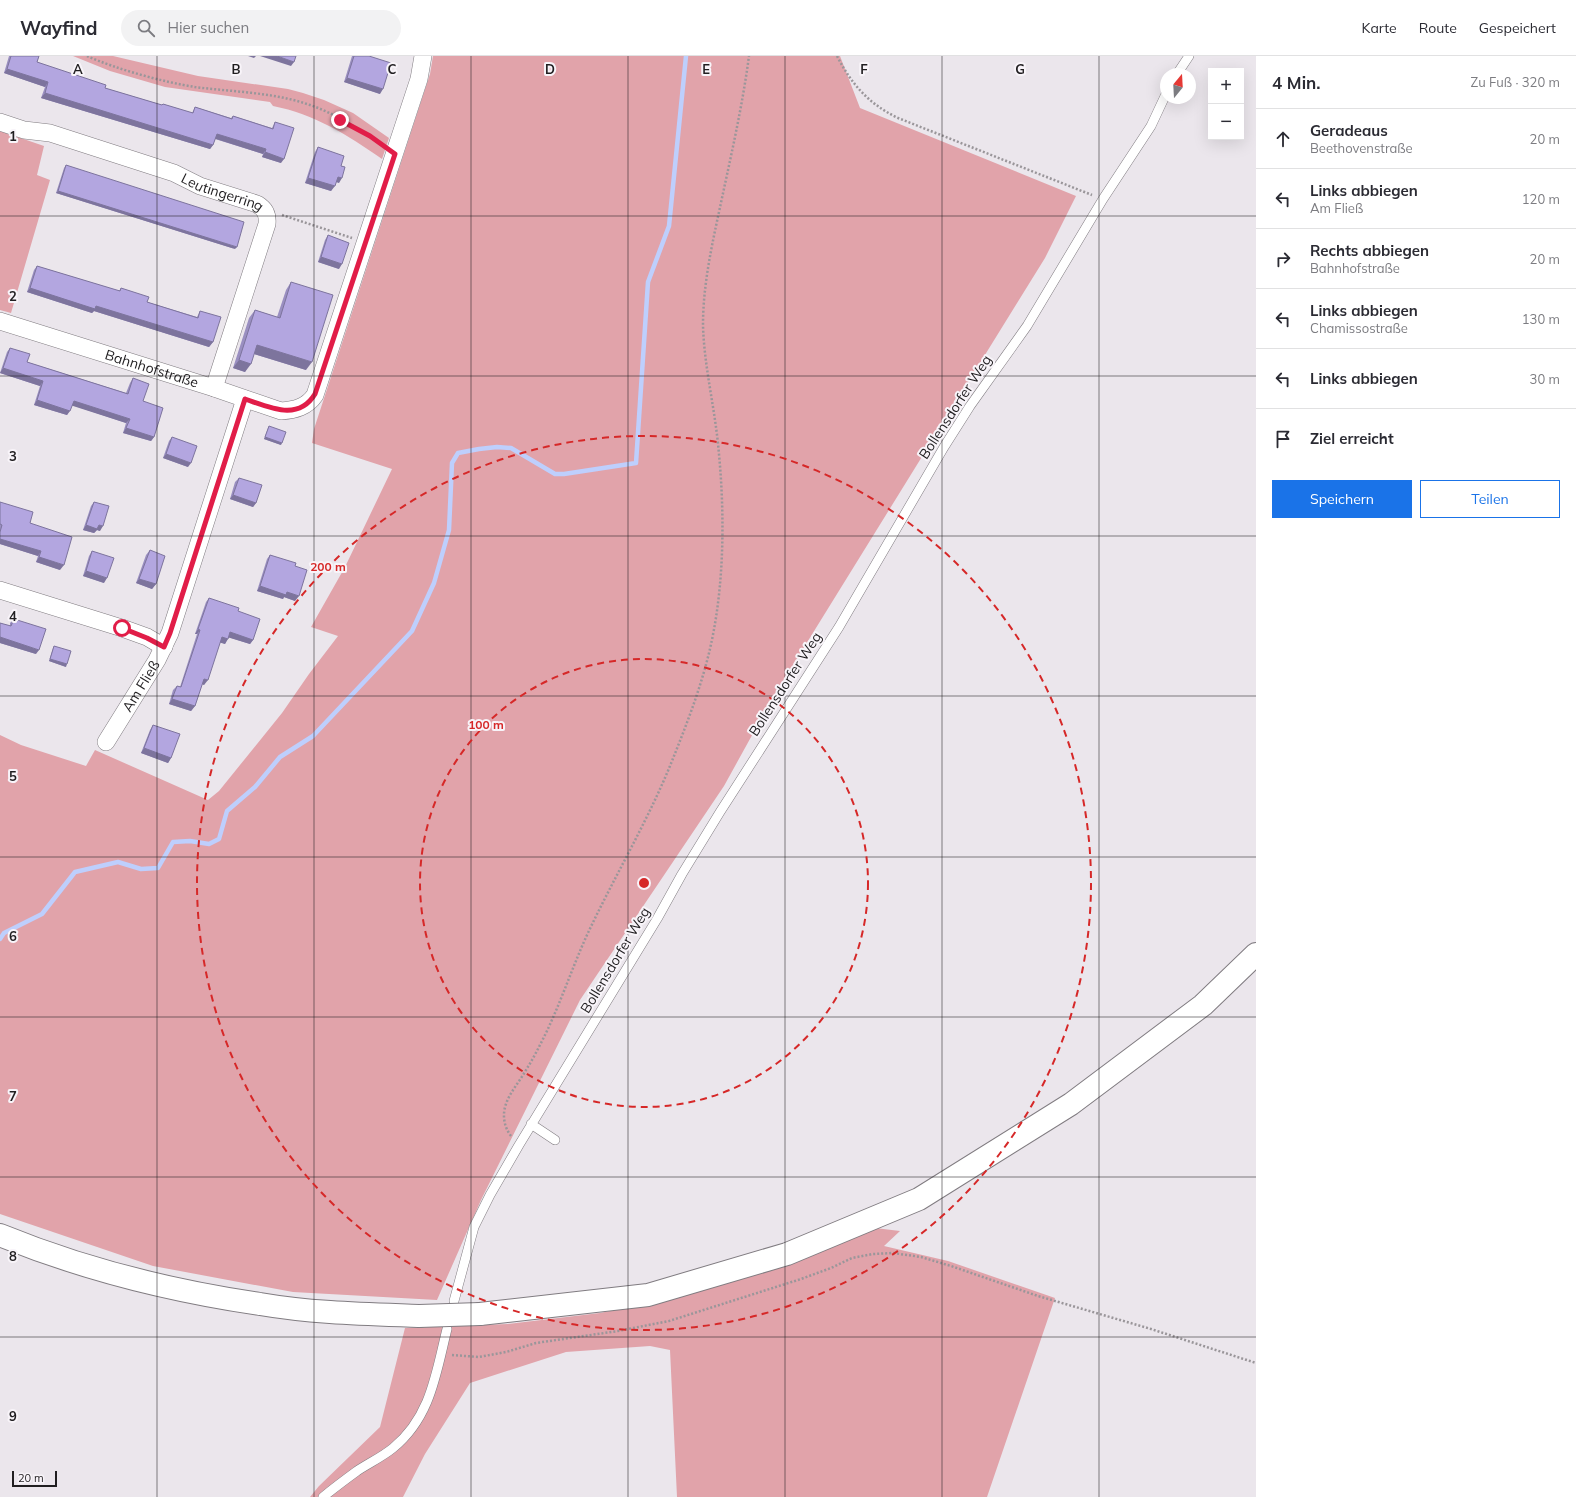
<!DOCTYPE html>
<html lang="de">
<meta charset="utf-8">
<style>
:root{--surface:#fff;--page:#f2f2f3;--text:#2b2b33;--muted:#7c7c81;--line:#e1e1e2;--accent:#1a73e8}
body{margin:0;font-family:Mulish,sans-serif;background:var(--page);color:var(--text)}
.controls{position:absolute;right:12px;top:12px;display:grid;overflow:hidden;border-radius:0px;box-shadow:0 4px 16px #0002}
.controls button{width:36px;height:36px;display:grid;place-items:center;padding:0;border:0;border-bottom:1px solid var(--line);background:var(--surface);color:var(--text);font:20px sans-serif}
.compass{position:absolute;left:1160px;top:12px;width:36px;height:36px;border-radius:50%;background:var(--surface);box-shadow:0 4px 16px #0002;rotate:18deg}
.scale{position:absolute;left:12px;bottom:10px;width:45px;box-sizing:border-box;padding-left:4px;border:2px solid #201e20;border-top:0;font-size:11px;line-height:14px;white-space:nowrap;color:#201e20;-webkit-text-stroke:3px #f8f4f9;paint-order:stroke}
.stop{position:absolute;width:12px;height:12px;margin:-9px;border:3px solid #e11d48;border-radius:50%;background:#fff}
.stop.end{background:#e11d48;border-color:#fff;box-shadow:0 1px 4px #0008}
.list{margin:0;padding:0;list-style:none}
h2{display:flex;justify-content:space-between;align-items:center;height:52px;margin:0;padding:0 16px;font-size:17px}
h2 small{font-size:13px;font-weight:400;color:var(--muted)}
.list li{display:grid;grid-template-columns:26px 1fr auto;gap:12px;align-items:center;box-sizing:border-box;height:60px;padding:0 16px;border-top:1px solid var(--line)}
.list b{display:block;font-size:15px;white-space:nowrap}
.list p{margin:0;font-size:13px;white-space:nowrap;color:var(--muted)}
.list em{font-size:13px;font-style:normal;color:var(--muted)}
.actions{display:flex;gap:8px;padding:12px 16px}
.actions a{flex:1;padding:9px 0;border:1px solid var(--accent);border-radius:0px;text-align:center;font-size:14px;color:var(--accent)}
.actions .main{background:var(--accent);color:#fff}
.icon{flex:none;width:22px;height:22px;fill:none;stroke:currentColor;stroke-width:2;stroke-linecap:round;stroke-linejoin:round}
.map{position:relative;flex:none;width:1256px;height:1441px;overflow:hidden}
header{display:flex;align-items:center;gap:24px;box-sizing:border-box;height:56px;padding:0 20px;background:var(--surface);border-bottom:1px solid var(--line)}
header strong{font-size:19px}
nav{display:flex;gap:22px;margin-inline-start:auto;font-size:14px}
.search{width:280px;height:36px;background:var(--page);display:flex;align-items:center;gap:10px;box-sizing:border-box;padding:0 14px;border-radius:22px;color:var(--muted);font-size:15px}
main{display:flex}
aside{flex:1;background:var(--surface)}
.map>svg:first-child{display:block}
.green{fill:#e1a3aa}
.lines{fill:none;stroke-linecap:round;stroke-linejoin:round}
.stream{stroke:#becffd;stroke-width:4.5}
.lane-casing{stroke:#807c81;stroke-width:10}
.street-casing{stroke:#807c81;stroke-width:18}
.secondary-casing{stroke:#807c81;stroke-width:24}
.path{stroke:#9a969a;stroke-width:2.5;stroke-dasharray:2 2;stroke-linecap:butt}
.lane{stroke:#fff;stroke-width:9}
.street{stroke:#fff;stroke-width:17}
.secondary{stroke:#fff;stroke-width:22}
.secondary-bridge-casing{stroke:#807c81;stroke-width:24;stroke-linecap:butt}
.secondary-bridge{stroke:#fff;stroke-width:22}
.wall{fill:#9a8fc1}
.shaded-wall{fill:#7d749d}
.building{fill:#b3a6e0;stroke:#7d749d}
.route{stroke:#e11d48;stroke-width:5}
.grid{fill:none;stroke:#201e20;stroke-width:1;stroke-opacity:0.55}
.ring{fill:none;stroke:#d62828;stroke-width:2;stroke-dasharray:7 5}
.labels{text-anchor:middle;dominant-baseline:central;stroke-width:4;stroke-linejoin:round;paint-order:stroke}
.street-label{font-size:14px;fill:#201e20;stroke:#f8f4f9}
.grid-label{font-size:13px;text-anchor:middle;font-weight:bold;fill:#201e20;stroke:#f8f4f9;stroke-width:4;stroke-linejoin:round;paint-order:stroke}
.centre{fill:#d62828;stroke:#f8f4f9;stroke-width:2}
.ring-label{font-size:12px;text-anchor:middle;font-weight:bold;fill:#d62828;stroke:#f8f4f9;stroke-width:4;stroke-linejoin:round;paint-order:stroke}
</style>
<header>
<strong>Wayfind</strong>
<div class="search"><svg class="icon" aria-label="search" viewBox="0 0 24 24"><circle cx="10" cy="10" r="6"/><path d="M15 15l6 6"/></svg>Hier suchen</div>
<nav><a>Karte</a><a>Route</a><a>Gespeichert</a></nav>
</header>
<main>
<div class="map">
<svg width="1256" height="1441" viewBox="0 0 1256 1441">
<rect width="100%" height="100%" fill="#ebe6ec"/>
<path class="green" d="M73 0H113L198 20 288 33 303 37 324 44 353 57 389 82 382 103C348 79 314 58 273 50L270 46 165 31 110 15Z
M433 0H840L860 52 1076 140 1045 202 772 643 724 730 580 944 481 1144 437 1244 293 1236 153 1210 0 1158V679L21 689 86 710 95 694 208 744 219 735 282 657 309 618 338 580 311 571 345 511 392 413 312 387 314 373 430 18Z
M0 75 44 90 37 119 50 124 11 257 0 254Z
M875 1172 900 1175 884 1190 948 1205 1055 1242 987 1441H677L670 1294 650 1290 566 1296 470 1327 425 1398 403 1441H310L319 1430 380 1371 405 1272 508 1268 600 1257 653 1246Z"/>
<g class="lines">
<path class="stream" d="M0 883 4 877 42 858 75 816 118 806 141 813 158 812 173 786 190 785 209 788 219 783 227 755 255 731 280 701 313 680 412 575 434 527 449 474 452 407 458 397 479 393 497 391 511 392 555 418H564L636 407 648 226 669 170 686 0"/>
<defs>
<path id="lane" d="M1177 18 1189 0
M531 1068 555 1084
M454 1245 474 1171 490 1139 519 1089 657 863 682 818 720 756 839 571 944 391 970 350 1027 270 1103 143 1151 70 1166 38
M323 1441C334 1432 346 1423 357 1415 369 1407 382 1401 393 1392 431 1361 436 1317 447 1273"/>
<g id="street">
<path id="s1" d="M0 66 24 74 50 77 174 117 200 130 257 148C265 153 268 158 267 168L214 332"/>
<path id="s2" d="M0 265 214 332 281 355C295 354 307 351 315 339L419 23 423 0"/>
<path d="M0 534 122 572 147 581 164 591"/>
<path id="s3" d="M106 686 157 604 170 577 245 343"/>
</g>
<path id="secondary" d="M0 1179C83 1213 171 1235 260 1248 312 1257 366 1258 419 1260
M480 1258 648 1239 787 1198 919 1143 1071 1048 1203 949 1256 898"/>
</defs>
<use href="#lane" class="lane-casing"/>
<use href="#street" class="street-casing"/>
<use href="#secondary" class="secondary-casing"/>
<path class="path" d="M87 0C116 13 163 26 195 31 233 36 273 36 310 49 334 57 361 74 381 89
M837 0C852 29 869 48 898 62L1092 139
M282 159 352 182
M511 1080C504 1071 502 1059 506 1048 510 1036 520 1025 526 1014 533 1003 539 991 545 979 561 946 572 912 587 879 614 821 648 765 672 705 686 670 700 634 709 597 725 531 725 455 718 388 714 348 704 309 703 269 703 231 711 193 719 156 730 104 742 53 749 0
M452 1299 479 1301 506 1296 536 1287 618 1275 669 1265 801 1223 831 1212 852 1202 873 1198 893 1197 921 1201 951 1210 1038 1240 1151 1273 1256 1307"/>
<use href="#lane" class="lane"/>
<use href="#street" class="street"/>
<use href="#secondary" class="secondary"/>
<defs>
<path id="secondary-bridge" d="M419 1260 480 1258"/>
</defs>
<use href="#secondary-bridge" class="secondary-bridge-casing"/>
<use href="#secondary-bridge" class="secondary-bridge"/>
</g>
<path class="wall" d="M9 0H39L37 6 105 32 162 49 163 48 192 57 195 51 231 62 233 60 272 72 275 66 281 107 262 101 263 98 215 83 213 89 210 93 41 42 45 31 4 17Z
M352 0H369L380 38 344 26Z
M318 91 341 110 339 127 336 126 331 135 305 127 315 96Z
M66 109 235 193 56 137 64 112Z
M328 179 339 213 318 206 325 184Z
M37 210 119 235 121 232 147 246 197 261 200 255 213 286 209 291 94 255 92 257 27 236 34 214Z
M291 226 306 314 254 298 245 316 233 312 249 262 255 254 277 261 286 234Z
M10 292 27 306 126 337 130 327 133 322 143 345 154 381 151 385 123 377 126 367 72 349 67 359 34 349 40 330 0 317 7 296Z
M269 370 281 389 264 383 268 372Z
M172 381 188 411 163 402 169 385Z
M239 422 256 447 253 451 230 443 235 426Z
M0 446 30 467 60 514 36 506 38 500 0 488Z
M94 446 100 475 97 474 94 477 83 474 91 450Z
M150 494 156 528 152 533 136 527 146 499Z
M92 495 104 527 83 520 89 500Z
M270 499 295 510V545L284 541 283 543 257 535 267 503Z
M209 542 238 555 253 584 250 588 228 581 225 588 220 586 204 629 202 628 195 650 191 655 169 648 173 634 177 630 180 631 197 578H195L206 546Z
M14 563 36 598 0 587V567L10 570V567Z
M54 590 66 611 49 605 53 592Z
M153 669 171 702 168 707 141 697 150 674Z"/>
<path class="shaded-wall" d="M248 0H256L254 2Z
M260 0H277L294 6 291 10Z
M7 13 48 26 45 31 4 17Z
M347 22 383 33 380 38 344 26Z
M45 37 213 89 210 93 41 42Z
M217 78 266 93 263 98 213 82Z
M265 96 284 103 281 107 262 101Z
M338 121 342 122 339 127 335 125Z
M308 122 335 130 331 135 305 127Z
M58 135 237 191 235 193 56 137Z
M321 201 342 208 339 213 318 206Z
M30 232 96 250 213 286 209 291 94 255 92 257 27 236Z
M257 289 312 306 306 314 251 297Z
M239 304 251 308 245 316 233 312Z
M3 312 43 325 40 330 0 317Z
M37 344 70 355 67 359 34 349Z
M74 345 130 363 126 367 70 349Z
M126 372 154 381 151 385 123 377Z
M265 381 282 387 281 389 264 383Z
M166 398 191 407 188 411 163 402Z
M233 439 256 447 253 451 230 443Z
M86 469H99L103 470 100 475 97 474 94 477 83 474Z
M0 483 41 495 38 500 0 488Z
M39 501 64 509 60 514 36 506Z
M86 515 107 522 104 527 83 520Z
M139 523 156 528 152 533 136 527Z
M260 530 287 536 299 540 295 545 284 541 283 543 257 535Z
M198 573 200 574 197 578H195Z
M230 576 253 584 250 588 227 581Z
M0 581 39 594 36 598 0 587Z
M222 581 228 583 225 588 218 586Z
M50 603 67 608 66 611 49 605Z
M204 623 208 624 204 629 200 627Z
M172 643 195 650 191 655 169 648Z
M144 692 171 702 168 707 141 697Z"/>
<path class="building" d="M11 0H39L37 6 106 29 105 32 162 49 163 48 193 57 195 51 232 63 233 60 273 73 275 66 294 72 284 103 265 96 266 93 217 78 213 89 45 37 48 26 7 13Z
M277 0H296L294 6Z
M354 0H369L391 7 383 33 347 22Z
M318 91 344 100 341 110 345 111 342 122 338 121 335 130 308 122Z
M66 109 244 166 237 191 58 135Z
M328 179 349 187 342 208 321 201Z
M37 210 120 235 121 232 149 241 147 246 198 262 200 255 221 261 213 286 96 250 95 253 30 232Z
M291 226 333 239 312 306 257 289 251 308 239 304 255 254 280 262Z
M10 292 30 298 27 306 128 338 133 322 149 328 143 345 163 352 154 381 126 372 130 363 74 345 70 355 37 344 43 325 3 312Z
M269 370 286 376 282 387 265 381Z
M172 381 197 390 191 407 166 398Z
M239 422 262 429 256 447 233 439Z
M0 446 33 456 30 467 72 481 64 509 39 501 41 495 0 483V476L2 469 0 468Z
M94 446 109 450 103 470 99 469 97 473 86 469Z
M150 494 165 500 156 528 139 523Z
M92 495 114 502 107 522 86 515Z
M270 499 296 507 295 510 307 514 299 540 287 536 286 539 260 530Z
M209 542 239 552 238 555 260 563 253 584 230 576 228 583 222 581 208 624 204 623 195 650 172 643 177 630 181 631 200 574 198 573Z
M14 563 46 573 39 594 0 581V567L11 570Z
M54 590 71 595 67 608 50 603Z
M153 669 180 678 171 702 144 692Z"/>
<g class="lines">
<path class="route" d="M122 572 147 582 164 591 170 577 245 343C269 351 298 366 315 338L395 98 370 80 340 64"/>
</g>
<path class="grid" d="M157 0V1441M314 0V1441M471 0V1441M628 0V1441M785 0V1441M942 0V1441M1099 0V1441M0 160H1256M0 320H1256M0 480H1256M0 640H1256M0 801H1256M0 961H1256M0 1121H1256M0 1281H1256"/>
<g class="ring">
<circle cx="644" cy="827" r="224"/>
<circle cx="644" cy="827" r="447"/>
</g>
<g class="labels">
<g class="street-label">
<text stroke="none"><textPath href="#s1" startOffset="234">Leutingerring</textPath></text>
<text stroke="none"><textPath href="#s2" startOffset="159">Bahnhofstraße</textPath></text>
<text transform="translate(955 351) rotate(-57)">Bollensdorfer Weg</text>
<text transform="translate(785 628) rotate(-57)">Bollensdorfer Weg</text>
<text stroke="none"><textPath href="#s3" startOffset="66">Am Fließ</textPath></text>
<text transform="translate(615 904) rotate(-59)">Bollensdorfer Weg</text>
</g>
</g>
<g class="grid-label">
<text x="78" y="18">A</text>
<text x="236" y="18">B</text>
<text x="392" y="18">C</text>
<text x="550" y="18">D</text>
<text x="706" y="18">E</text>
<text x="864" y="18">F</text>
<text x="1020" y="18">G</text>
<text x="13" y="85">1</text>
<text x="13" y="245">2</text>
<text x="13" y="405">3</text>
<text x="13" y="565">4</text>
<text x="13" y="725">5</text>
<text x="13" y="885">6</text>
<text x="13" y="1045">7</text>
<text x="13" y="1205">8</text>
<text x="13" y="1365">9</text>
</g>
<circle cx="644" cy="827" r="6" class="centre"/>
<g class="ring-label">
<text x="328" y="515">200 m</text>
<text x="486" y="673">100 m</text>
</g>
</svg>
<div class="controls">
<button>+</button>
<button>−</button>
</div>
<svg class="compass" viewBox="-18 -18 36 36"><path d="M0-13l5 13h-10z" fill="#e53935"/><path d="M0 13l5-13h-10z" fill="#7c7c81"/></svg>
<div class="scale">20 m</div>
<div class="stop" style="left:122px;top:572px"></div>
<div class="stop end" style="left:340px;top:64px"></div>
</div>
<aside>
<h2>4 Min.<small>Zu Fuß · 320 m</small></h2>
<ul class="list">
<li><svg class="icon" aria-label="ahead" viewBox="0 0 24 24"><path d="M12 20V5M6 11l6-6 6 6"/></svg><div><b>Geradeaus</b><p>Beethovenstraße</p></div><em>20 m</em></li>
<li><svg class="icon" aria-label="left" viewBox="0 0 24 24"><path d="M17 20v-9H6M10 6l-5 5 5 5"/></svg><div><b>Links abbiegen</b><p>Am Fließ</p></div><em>120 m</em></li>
<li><svg class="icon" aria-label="right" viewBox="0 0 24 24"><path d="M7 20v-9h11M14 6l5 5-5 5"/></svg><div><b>Rechts abbiegen</b><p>Bahnhofstraße</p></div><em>20 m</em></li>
<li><svg class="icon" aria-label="left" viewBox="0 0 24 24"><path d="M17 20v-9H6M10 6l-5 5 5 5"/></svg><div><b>Links abbiegen</b><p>Chamissostraße</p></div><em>130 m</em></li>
<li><svg class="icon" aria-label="left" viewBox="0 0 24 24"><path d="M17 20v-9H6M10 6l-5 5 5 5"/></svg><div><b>Links abbiegen</b></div><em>30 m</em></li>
<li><svg class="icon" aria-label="arrive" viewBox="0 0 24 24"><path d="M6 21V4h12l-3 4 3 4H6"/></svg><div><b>Ziel erreicht</b></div></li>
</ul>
<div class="actions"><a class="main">Speichern</a><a>Teilen</a></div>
</aside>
</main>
